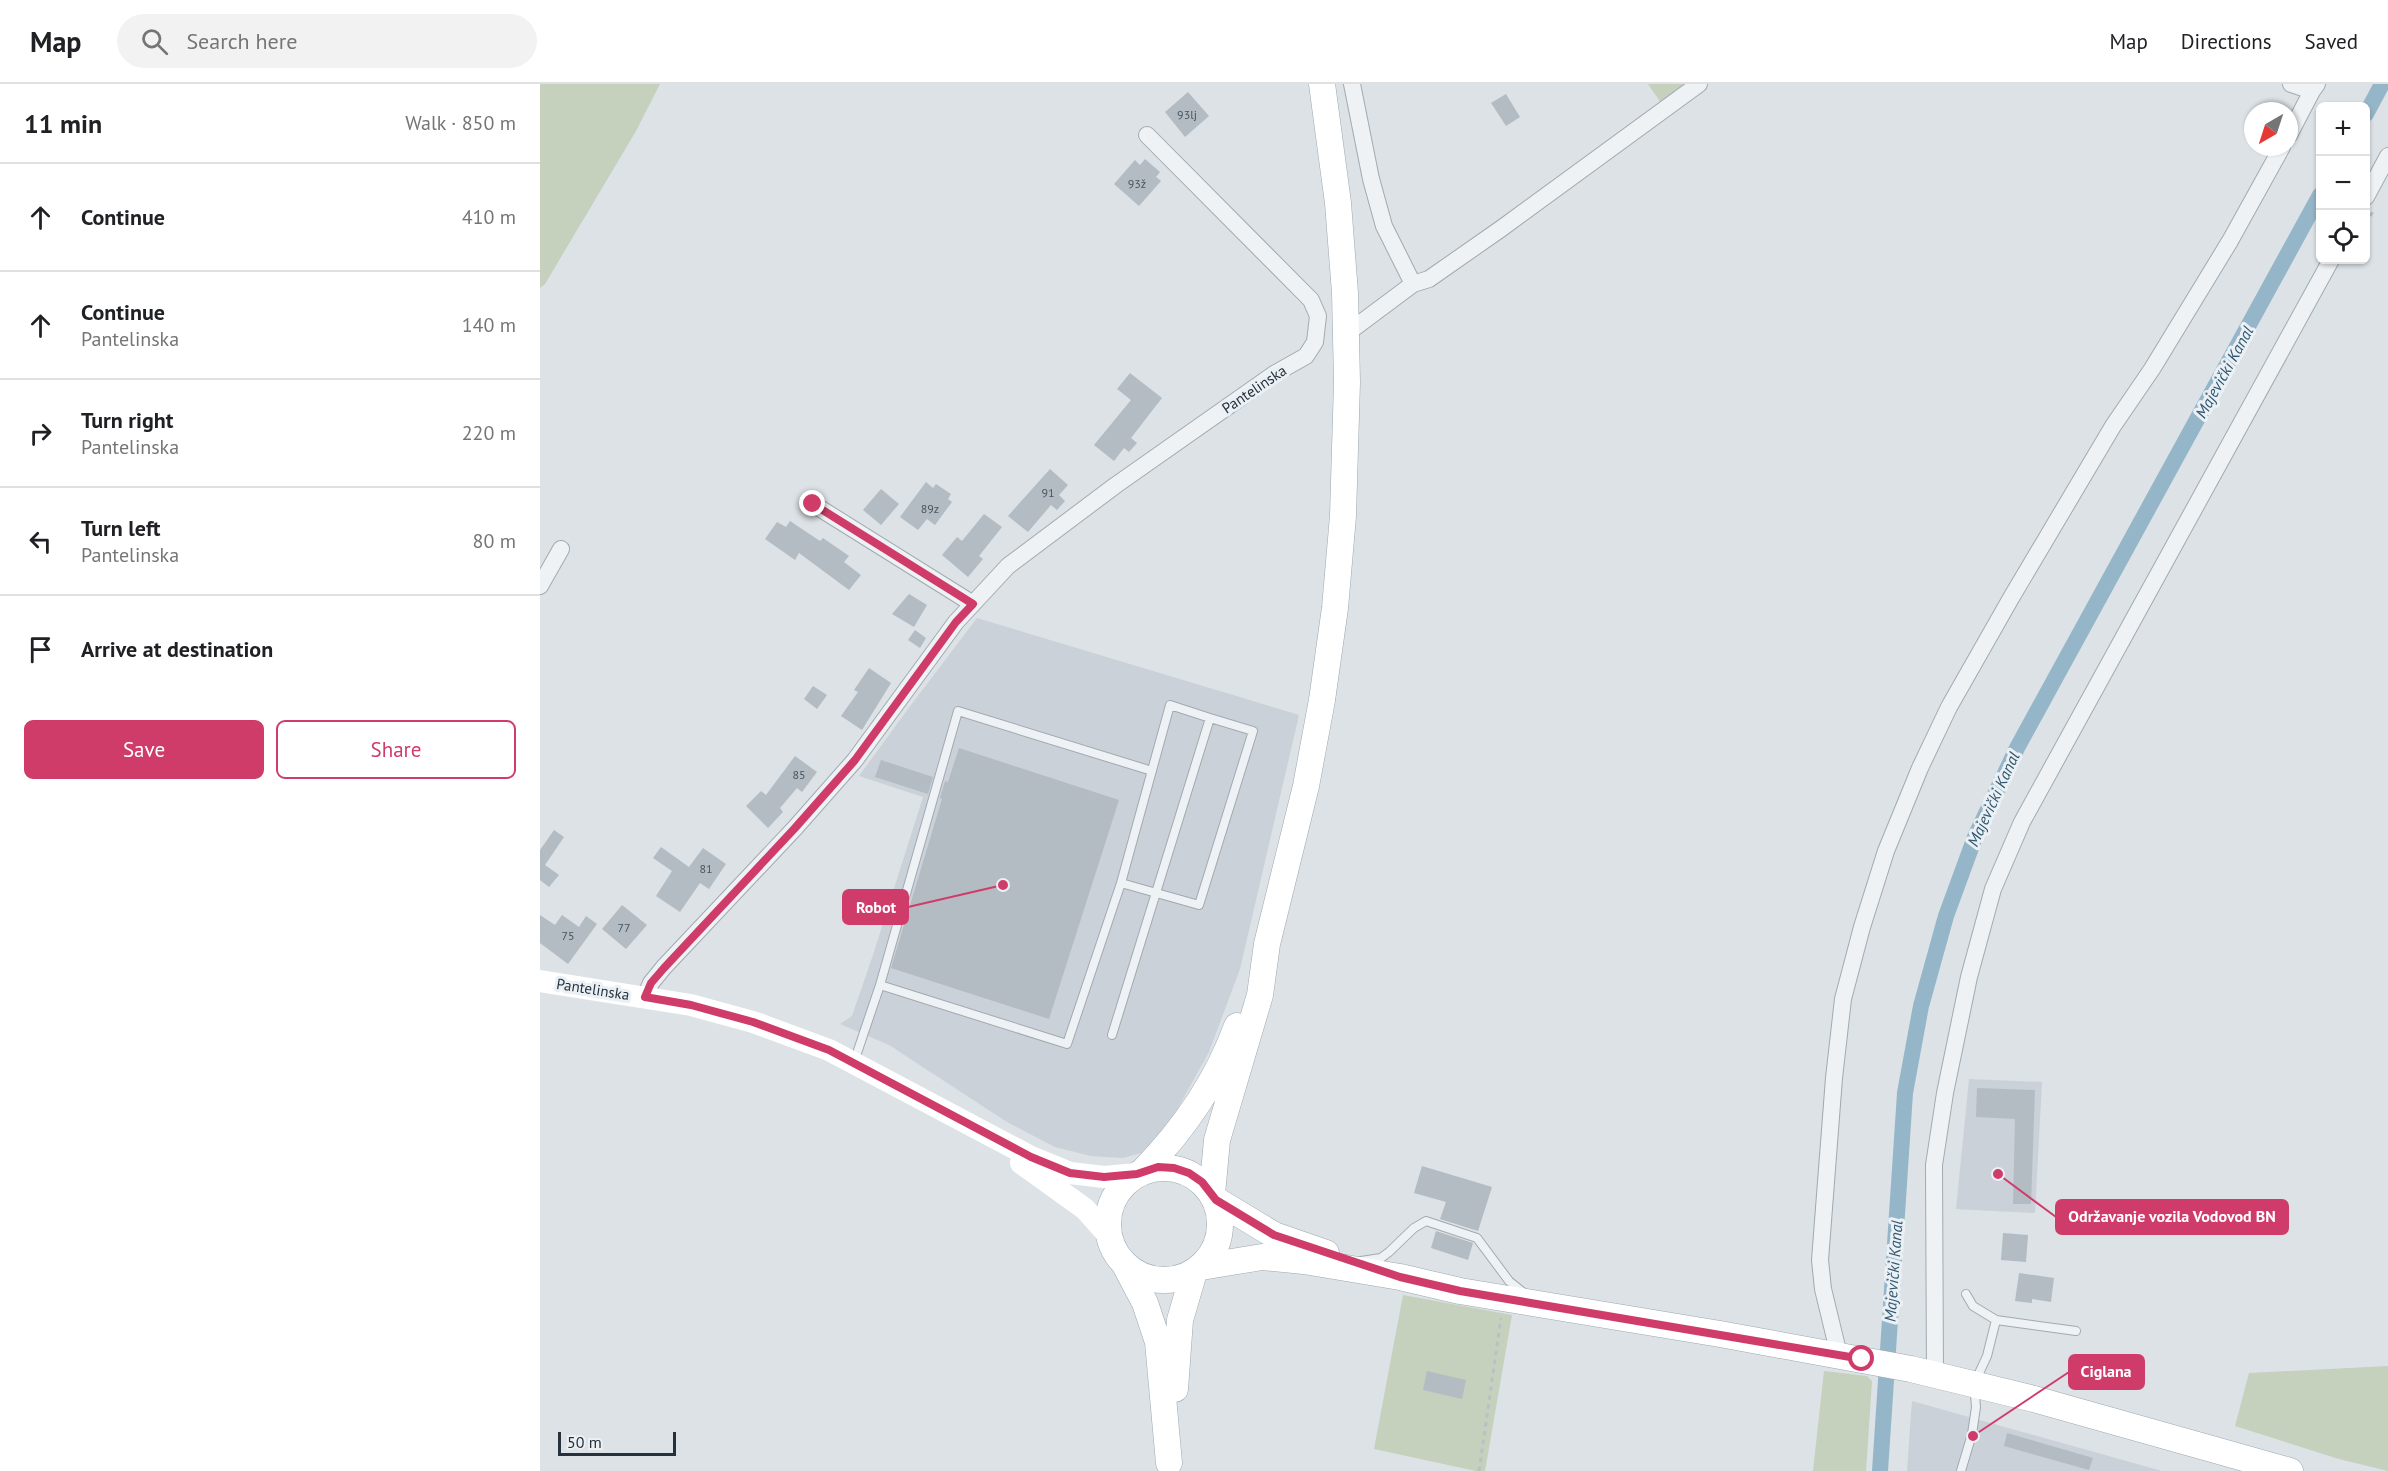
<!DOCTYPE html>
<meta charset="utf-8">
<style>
:root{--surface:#fff;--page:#f2f2f2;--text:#202124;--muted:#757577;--line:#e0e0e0;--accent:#d03c6a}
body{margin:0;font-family:"PT Sans",sans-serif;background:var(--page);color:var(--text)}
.controls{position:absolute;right:18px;top:18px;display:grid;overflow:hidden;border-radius:9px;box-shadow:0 2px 4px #0004}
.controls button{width:54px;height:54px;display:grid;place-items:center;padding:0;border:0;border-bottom:2px solid var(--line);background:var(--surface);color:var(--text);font:30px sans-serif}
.compass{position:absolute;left:1704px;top:18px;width:54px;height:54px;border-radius:50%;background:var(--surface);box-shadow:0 2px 4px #0004;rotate:219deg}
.scale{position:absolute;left:18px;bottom:15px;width:118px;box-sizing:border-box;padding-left:6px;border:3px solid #25323d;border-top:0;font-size:16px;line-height:21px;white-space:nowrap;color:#25323d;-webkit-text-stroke:4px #ebf0f4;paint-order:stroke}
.stop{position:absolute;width:18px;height:18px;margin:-14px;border:4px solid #d03c6a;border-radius:50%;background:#fff}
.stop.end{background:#d03c6a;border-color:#fff;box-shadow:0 2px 6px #0008}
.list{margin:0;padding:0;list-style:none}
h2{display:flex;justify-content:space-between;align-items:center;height:78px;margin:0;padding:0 24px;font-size:26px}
h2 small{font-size:20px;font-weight:400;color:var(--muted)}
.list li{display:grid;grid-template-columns:39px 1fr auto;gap:18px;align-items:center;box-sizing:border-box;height:108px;padding:0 24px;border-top:2px solid var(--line)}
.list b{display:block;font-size:22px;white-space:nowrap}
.list p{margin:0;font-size:20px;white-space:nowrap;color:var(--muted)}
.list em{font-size:20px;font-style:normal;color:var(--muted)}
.actions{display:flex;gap:12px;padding:18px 24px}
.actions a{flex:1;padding:14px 0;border:2px solid var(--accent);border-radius:9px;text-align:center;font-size:21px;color:var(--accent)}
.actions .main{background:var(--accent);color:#fff}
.icon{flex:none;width:33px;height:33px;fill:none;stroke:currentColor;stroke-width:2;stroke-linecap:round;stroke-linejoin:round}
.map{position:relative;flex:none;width:1848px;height:1387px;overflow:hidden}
header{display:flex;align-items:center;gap:36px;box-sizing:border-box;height:84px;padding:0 30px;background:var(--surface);border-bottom:2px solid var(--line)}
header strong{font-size:28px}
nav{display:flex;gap:33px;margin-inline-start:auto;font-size:21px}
.search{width:420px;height:54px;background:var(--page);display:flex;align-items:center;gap:15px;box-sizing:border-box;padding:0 21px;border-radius:33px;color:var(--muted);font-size:22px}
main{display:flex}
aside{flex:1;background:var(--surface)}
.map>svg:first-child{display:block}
.built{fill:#cad1d8}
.green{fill:#c5d0bd}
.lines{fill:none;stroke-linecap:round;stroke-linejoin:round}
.canal{stroke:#95b6c8;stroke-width:16}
.building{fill:#b3bcc3}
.service-casing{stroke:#a1aab0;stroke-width:10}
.minor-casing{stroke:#a1aab0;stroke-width:18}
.primary-casing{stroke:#9ba8b2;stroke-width:27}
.path{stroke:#bac0c5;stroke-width:3;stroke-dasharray:4.5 4.5;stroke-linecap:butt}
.service{stroke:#eef2f5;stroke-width:8}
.minor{stroke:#eef2f5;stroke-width:16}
.secondary{stroke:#fff;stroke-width:22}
.primary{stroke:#fff;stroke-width:26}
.route{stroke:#d03c6a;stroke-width:8}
.labels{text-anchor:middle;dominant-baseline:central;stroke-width:6;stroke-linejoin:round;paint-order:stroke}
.number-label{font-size:12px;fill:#48545e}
.street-label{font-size:15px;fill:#25323d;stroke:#ebf0f4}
.water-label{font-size:16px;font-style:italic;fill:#2f5771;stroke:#ebf0f4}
.leader{fill:none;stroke:#d03c6a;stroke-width:2}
.callout-dot{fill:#d03c6a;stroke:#ebf0f4;stroke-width:2}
.callout{fill:#d03c6a;stroke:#d03c6a;stroke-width:2}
.callout-label{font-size:16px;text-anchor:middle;font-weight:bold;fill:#fff}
</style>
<header>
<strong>Map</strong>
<div class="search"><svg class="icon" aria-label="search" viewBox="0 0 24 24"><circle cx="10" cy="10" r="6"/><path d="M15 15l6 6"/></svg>Search here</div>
<nav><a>Map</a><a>Directions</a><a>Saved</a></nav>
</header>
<main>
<aside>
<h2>11 min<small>Walk · 850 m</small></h2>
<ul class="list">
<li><svg class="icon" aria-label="ahead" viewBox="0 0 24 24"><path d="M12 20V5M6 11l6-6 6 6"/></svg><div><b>Continue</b></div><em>410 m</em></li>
<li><svg class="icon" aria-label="ahead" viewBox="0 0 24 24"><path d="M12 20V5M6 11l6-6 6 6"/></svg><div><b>Continue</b><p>Pantelinska</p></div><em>140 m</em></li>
<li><svg class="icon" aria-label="right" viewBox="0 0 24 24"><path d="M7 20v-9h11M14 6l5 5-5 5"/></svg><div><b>Turn right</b><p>Pantelinska</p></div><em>220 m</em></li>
<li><svg class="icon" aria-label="left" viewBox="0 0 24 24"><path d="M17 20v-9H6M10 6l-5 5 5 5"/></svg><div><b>Turn left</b><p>Pantelinska</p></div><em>80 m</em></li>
<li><svg class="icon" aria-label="arrive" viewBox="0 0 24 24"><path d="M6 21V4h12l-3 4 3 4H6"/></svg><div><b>Arrive at destination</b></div></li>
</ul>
<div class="actions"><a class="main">Save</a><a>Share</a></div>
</aside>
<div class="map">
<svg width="1848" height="1387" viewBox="0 0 1848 1387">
<rect width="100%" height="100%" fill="#dce2e6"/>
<path class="built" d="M437 534 759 631 700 885 669 968 629 1040 608 1067 583 1074 551 1072 515 1063 467 1038 349 961 300 940 312 932 333 871 383 713 319 692 368 625Z
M1429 995 1502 998 1495 1129 1416 1125Z
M1372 1317 1622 1387H1367Z"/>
<path class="green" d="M0 0H120L96 47 5 200 0 204Z
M1108 0H1146L1121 19Z
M863 1211 972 1231 945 1387H936L834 1365Z
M1848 1282V1387L1799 1375 1695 1342 1709 1289Z
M1284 1287 1327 1292 1332 1297 1326 1387H1273Z"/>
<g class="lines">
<path class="canal" d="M1826 30 1842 0
M1340 1387 1365 1009 1381 922 1406 832 1435 753 1477 664 1780 111"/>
</g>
<path class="building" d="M648 8 669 32 645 53 625 28Z
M966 10 980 33 966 42 951 19Z
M605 75 620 88 616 93 621 97 599 122 574 100 595 76 600 81Z
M590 289 622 314 591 354 597 359 589 368 584 364 574 377 554 361 591 316 577 305Z
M510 385 528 401 519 411 525 417 517 426 511 421 488 448 468 432Z
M386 398 393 404 396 400 411 410 408 415 412 418 395 441 387 435 378 446 360 433Z
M341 405 359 420 341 441 323 426Z
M444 430 462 443 439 472 443 475 428 493 402 471 417 453 422 457Z
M250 437 280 457 283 454 309 472 304 478 321 491 309 506 259 469 255 476 225 455 237 438 246 443Z
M369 510 387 521 374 543 352 530Z
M375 546 386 554 380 564 368 556Z
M329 584 351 599 322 646 301 632 318 608 314 606Z
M273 602 287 611 277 625 264 615Z
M419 664 579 716 509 935 351 884 402 715 400 714 405 697 408 698Z
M255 672 277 688 262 708 257 704 240 724 243 728 228 744 206 722 221 707 226 711Z
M341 676 393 693 388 710 335 693Z
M14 746 24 753 5 781 19 791 9 803 0 796V766Z
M121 763 149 783 163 764 186 780 169 805 160 799 140 828 116 812 132 787 113 774Z
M82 821 107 841 86 865 62 845Z
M0 831 15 841 22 831 39 843 46 832 57 840 28 880 0 859Z
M1437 1004 1495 1006 1491 1120H1473L1475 1035 1436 1033Z
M882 1082 952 1103 938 1147 900 1135 906 1118 874 1109Z
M896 1147 933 1159 928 1176 891 1164Z
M1463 1149 1488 1151 1486 1178 1461 1176Z
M1479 1189 1514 1194 1511 1218 1492 1215V1219L1475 1217Z
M887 1287 926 1296 922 1315 883 1306Z
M1467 1349 1553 1374 1549 1386 1464 1362Z"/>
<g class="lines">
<defs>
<path id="service" d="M581 799 630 621 670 634
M340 901 527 960 581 799 659 821 713 647 670 634 572 951
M314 978 340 901 418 627 612 687
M821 1177 841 1174 849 1168 874 1144 886 1137 937 1154 969 1197 984 1209
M1456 1236 1536 1247
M1421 1387 1432 1350 1436 1323 1434 1300 1447 1272 1456 1236 1433 1222 1426 1210"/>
<path id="minor" d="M812 0 831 95 844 142 873 200
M1751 0 1772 7 1777 0
M1749 51 1772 7
M1826 113 1848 72
M806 250 873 200 889 195 962 144 1159 0
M273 420 433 520
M0 502 21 465
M105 913 111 899 124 883 255 744 315 676 416 538 468 482 576 401 734 290 766 272 775 258 778 232 771 216 607 51
M1299 1271 1283 1205 1280 1176 1294 994 1303 915 1322 843 1346 767 1380 684 1409 623 1471 514 1573 342 1612 285 1690 157 1742 63
M1395 1292 1394 1081 1405 1009 1429 893 1453 805 1482 738 1791 176"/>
<path id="primary" d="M568 1140a56 56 0 1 1 112 0a56 56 0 1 1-112 0Z
M603 1087C644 1045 677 997 697 942
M672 1110 677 1056 720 911 727 860 766 702 782 616 795 524 803 432 807 298 805 209 798 119 782 0
M676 1116 734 1151 786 1169
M585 1181 605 1219 618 1258 629 1379
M661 1183 722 1173 764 1177 860 1193 920 1207 1180 1250 1371 1285 1494 1315 1750 1387
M635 1305 640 1236 654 1188"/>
</defs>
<use href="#service" class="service-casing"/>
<use href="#minor" class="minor-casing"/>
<use href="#primary" class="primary-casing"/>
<path class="path" d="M1826 140 1833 127
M939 1387 961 1234"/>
<use href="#service" class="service"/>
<use href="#minor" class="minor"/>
<path class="secondary" d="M0 897 151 921 213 938 289 966 491 1073 530 1089 564 1093 597 1090
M481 1079 545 1125 568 1151"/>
<use href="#primary" class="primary"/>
</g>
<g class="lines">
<path class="route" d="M273 420 433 520 416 538 315 676 255 744 124 884 111 899 105 913 151 921 213 938 289 966 491 1073 530 1089 564 1093 597 1090 618 1083 634 1084 649 1089 662 1098 676 1116 734 1151 860 1193 920 1207 1322 1275"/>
</g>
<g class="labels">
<g class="number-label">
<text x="647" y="30">93lj</text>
<text x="597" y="99">93ž</text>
<text x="508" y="408">91</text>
<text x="390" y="424">89z</text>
<text x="259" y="690">85</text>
<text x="166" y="784">81</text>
<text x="84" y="843">77</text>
<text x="28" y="851">75</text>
</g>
<g class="street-label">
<text transform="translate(714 305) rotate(-34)">Pantelinska</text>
<text transform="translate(53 905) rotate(9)">Pantelinska</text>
</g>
<g class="water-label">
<text transform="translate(1684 288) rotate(-61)">Majevički Kanal</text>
<text transform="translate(1453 715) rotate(-65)">Majevički Kanal</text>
<text transform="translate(1353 1187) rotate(-86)">Majevički Kanal</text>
</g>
</g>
<path class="leader" d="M463 801L368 823M1458 1090L1516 1133M1433 1352L1529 1288"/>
<g class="callout-dot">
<circle cx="463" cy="801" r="6"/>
<circle cx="1458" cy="1090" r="6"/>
<circle cx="1433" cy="1352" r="6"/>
</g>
<g class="callout">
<rect x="303" y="806" width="65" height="34" rx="6"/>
<rect x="1516" y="1116" width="232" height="34" rx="6"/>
<rect x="1529" y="1271" width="75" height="34" rx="6"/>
</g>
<g class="callout-label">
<text x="336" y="829">Robot</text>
<text x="1632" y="1138">Održavanje vozila Vodovod BN</text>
<text x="1566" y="1293">Ciglana</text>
</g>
</svg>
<div class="controls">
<button>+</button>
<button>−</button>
<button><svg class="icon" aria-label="locate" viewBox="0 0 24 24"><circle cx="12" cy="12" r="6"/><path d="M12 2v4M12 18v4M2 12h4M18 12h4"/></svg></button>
</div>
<svg class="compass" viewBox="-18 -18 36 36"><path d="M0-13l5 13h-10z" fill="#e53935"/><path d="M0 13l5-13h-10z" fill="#757577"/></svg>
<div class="scale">50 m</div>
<div class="stop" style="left:1322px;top:1275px"></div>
<div class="stop end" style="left:273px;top:420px"></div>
</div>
</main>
